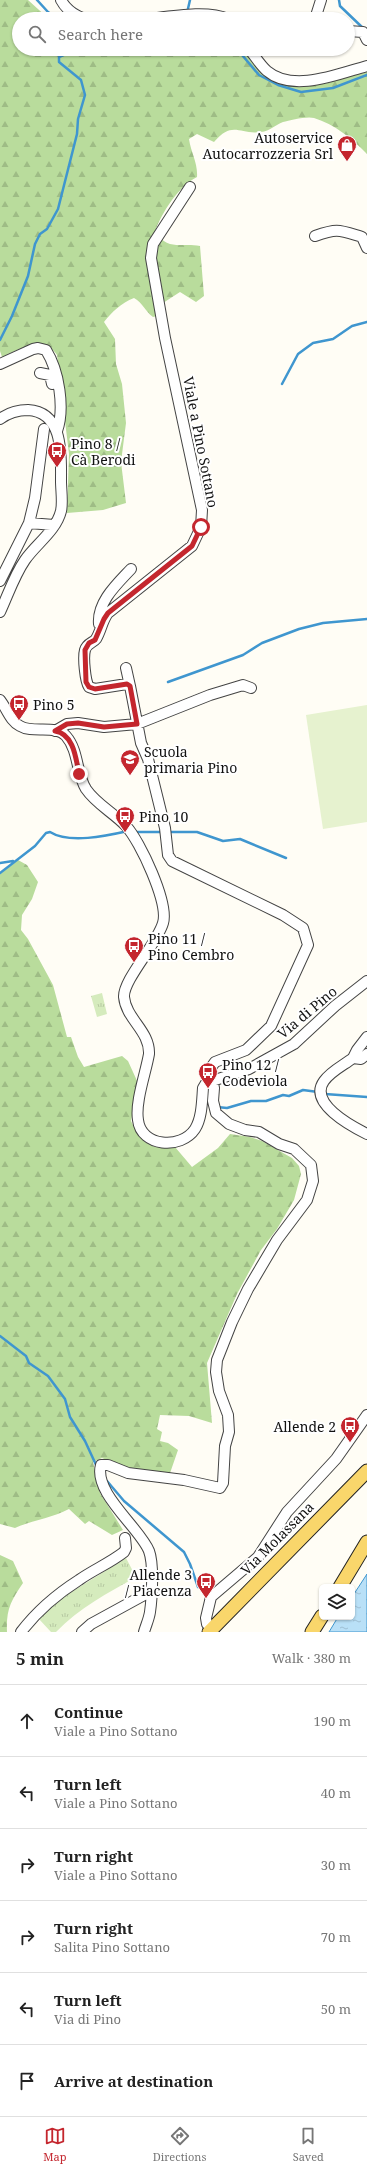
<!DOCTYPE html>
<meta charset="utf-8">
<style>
:root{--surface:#fff;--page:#f2f2f2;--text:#222;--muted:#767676;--line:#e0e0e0;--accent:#c4262e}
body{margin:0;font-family:"Noto Serif",serif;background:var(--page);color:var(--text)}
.controls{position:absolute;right:12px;bottom:12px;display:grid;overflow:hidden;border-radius:6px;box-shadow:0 1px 3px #0004}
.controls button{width:36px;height:36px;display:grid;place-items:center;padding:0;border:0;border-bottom:1px solid var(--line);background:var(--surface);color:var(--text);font:20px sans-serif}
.stop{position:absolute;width:12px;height:12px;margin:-9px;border:3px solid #c4262e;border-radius:50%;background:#fff}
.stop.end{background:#c4262e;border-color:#fff;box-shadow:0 1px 4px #0008}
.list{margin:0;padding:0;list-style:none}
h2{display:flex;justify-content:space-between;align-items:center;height:52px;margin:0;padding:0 16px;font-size:17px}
h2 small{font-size:13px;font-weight:400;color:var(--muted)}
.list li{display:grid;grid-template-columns:26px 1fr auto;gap:12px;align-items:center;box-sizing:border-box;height:72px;padding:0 16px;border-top:1px solid var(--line)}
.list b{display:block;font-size:15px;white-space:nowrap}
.list p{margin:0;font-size:13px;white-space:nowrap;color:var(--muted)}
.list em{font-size:13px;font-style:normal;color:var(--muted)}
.icon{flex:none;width:22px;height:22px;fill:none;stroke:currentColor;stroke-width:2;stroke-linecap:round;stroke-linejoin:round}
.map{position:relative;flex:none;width:367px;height:1632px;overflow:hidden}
.search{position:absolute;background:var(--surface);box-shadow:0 1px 3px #0004;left:12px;right:12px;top:12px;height:44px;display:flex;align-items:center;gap:10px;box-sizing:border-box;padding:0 14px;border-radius:22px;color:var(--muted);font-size:15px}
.sheet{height:484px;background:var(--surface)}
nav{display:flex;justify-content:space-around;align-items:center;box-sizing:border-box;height:56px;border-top:1px solid var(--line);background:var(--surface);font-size:11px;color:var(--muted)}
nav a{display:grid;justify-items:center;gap:2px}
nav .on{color:var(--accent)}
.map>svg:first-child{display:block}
.forest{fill:url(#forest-firs)}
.park{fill:url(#park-tufts)}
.pitch{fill:#e6f2cf}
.water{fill:url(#water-ripples);stroke:#3f96cf}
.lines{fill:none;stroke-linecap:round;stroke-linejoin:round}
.stream{stroke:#3f96cf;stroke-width:2.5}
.minor-casing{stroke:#444;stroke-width:12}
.major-casing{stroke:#222;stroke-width:15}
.minor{stroke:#fff;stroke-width:10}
.major{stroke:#f9d66b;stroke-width:13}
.route{stroke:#c4262e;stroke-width:5}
.labels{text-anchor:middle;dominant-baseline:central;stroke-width:4;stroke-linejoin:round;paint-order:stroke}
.poi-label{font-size:14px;fill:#111;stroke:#fff;text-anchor:start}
.street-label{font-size:14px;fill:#111;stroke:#fff}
</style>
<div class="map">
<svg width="367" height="1632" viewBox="0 0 367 1632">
<defs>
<pattern id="forest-firs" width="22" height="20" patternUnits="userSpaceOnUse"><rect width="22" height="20" fill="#b9dc9c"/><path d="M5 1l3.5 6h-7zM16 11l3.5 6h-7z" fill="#9ebc85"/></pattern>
<pattern id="park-tufts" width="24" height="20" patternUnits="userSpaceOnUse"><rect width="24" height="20" fill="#d5ebbd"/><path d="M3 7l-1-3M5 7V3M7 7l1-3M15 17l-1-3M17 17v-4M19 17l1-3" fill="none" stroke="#b6c8a1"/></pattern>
<pattern id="water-ripples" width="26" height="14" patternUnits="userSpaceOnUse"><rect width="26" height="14" fill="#b9e0f7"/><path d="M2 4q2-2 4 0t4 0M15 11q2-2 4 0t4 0" fill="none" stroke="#9ebfd3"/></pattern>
</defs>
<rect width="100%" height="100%" fill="#fffdf5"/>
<path class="forest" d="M0 0H28L49 19H19V49H242L251 59 303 86 328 83 367 71V154C353 139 334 124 314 118 307 116 290 120 283 122 275 125 270 131 261 132 239 135 233 120 214 142L197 134 189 139C191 153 198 163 197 177 178 187 163 211 155 231 168 252 181 242 200 246L204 296 196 302 180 292 163 303 157 316 153 317C145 311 143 303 134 298 121 303 112 312 104 322L115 339 116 364 122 384 126 423 121 462 126 503 103 510 67 513 69 454 57 355C43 334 20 349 2 357L0 351Z
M18 860 27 865 38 882 32 899 22 915 21 930 28 939 53 985 67 1037H71L78 1057 84 1067 122 1056 128 1061 138 1083 131 1121 136 1131 145 1142 155 1147H175L192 1167 218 1148 230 1134 250 1137 262 1141 292 1158 299 1166 301 1174 294 1200 277 1229 261 1250 237 1294 207 1363 212 1423 189 1416 160 1415 157 1429 162 1432 160 1441 168 1443 178 1450 169 1476 123 1467 102 1458 93 1462 100 1493 123 1530 112 1535 89 1521 85 1524 69 1509C52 1518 33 1520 15 1528L0 1524V874Z
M0 1555 13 1561 23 1583C11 1601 6 1609 7 1632H0Z"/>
<path class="park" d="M102 993 107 1014 97 1017 91 996Z
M126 1558 136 1577C108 1593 79 1608 56 1632H51L38 1618 65 1596Z"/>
<path class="pitch" d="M367 705V822L323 829 306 715Z"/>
<path class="water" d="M367 1574V1632H329L338 1617H352V1597Z"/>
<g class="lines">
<path class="stream" d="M37 0 48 12 58 19
M339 0 340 6 364 29
M187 13 190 0
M237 49 259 75 278 85 301 92 333 88 367 75
M0 340 12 316 28 276 35 244 40 234 47 229 58 209 77 134 78 119 85 95 81 80 59 62V57L77 49
M282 384 298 354 313 343 333 339 352 326 367 322
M168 682 243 655 262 643 299 629 323 623 367 619
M135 832H164
M169 832H197L223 841 240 839 286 858
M0 863 13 861
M0 873 35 846 46 833 50 832C69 844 106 836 128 831
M325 1094 367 1097
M217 1107 227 1108 251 1101H266L283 1095 289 1096 303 1090 318 1092
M0 1336 26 1356 29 1363 48 1376 65 1399 70 1417 85 1441 97 1467
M107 1481 124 1501 184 1552 190 1564 198 1587"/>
<defs>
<path id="minor" d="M61 0C87 48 184 0 228 19
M315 19 321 0
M348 31 363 32 367 40
M249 49C255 56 260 65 267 71 293 93 338 74 367 66
M315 236C338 228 339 230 362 237L367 248
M0 364 33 349 38 348 46 350C59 371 65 408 57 431
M40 373 50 375 52 384
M0 419C8 413 19 410 28 410 64 412 61 455 61 481 61 490 63 503 61 511 56 531 36 544 25 560 14 576 8 595 0 612
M29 523 54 525
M0 581 29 523 35 498 44 429
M99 624C97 602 117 584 131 569
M126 668 130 686
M0 700C7 709 10 721 20 726 33 734 56 724 66 736 79 751 76 773 86 789 96 804 114 813 126 826 140 841 169 903 163 923 157 944 123 980 124 997 126 1019 150 1031 149 1054 146 1072 135 1102 138 1120 141 1147 181 1150 195 1129 202 1118 202 1101 203 1088L206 1083 249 1069 294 1044 335 1006 367 981
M55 731 67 724 78 723 104 727 137 724 210 695 243 685 251 688
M353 1058C344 1065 331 1071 324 1081 308 1103 351 1126 367 1134
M353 1058 357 1050 367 1037
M353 1058 361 1059 367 1054
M211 1629 207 1624 206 1618 211 1597 258 1557 287 1512 336 1459 367 1415
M21 1632C37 1611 57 1594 79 1580 93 1570 110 1563 124 1552L126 1548 125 1538
M82 1632 91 1624 144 1595
M144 1632C146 1625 149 1619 150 1612 152 1598 154 1564 149 1551 140 1528 93 1493 101 1465H108L128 1473 184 1480 220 1488 223 1483 225 1446 229 1432 228 1415 219 1391 216 1372 217 1360 232 1322 248 1289 277 1240 307 1200 313 1181 311 1165 294 1149 279 1144 259 1132 245 1130 229 1124 216 1113 213 1101 214 1088 210 1069 215 1062 246 1050 271 1026 308 945 303 928 283 915 172 861 168 855 165 828 148 759 141 743 130 686 127 684 95 689 89 687C85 681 83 657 85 650 87 643 93 643 96 639 101 631 102 621 108 613L192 546 201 527 202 510 165 338 151 258 153 244 190 187"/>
<path id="major" d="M340 1587 367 1542
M209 1632 367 1471
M312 1632 322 1616"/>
</defs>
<use href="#minor" class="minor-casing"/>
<use href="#major" class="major-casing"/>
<use href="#minor" class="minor"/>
<use href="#major" class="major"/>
</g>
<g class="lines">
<path class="route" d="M79 774C76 759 74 734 55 731L67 724 78 723 104 727 137 724 130 686 127 684 95 689 89 687 86 682 85 650 89 643 95 640 104 619 108 613 192 546 201 527"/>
</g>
<defs>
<symbol id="shop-pin" viewBox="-11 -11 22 30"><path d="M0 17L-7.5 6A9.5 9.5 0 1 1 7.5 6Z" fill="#c4262e" stroke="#fff"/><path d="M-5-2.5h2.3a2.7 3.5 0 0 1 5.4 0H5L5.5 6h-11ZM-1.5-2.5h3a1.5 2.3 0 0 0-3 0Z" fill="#fff"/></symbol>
<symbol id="bus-pin" viewBox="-11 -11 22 30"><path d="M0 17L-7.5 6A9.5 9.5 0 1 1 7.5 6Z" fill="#c4262e" stroke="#fff"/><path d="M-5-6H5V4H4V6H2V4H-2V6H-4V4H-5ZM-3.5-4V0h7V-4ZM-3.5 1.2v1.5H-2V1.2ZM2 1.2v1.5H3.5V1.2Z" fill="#fff"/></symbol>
<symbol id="school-pin" viewBox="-11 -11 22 30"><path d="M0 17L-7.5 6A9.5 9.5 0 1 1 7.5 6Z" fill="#c4262e" stroke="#fff"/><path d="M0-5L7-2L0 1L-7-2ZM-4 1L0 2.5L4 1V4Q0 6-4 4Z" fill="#fff"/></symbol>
</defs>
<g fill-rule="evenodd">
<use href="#shop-pin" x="336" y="134" width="22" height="30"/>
<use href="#bus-pin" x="46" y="440" width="22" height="30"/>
<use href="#bus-pin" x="8" y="693" width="22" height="30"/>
<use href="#school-pin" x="119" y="748" width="22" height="30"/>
<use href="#bus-pin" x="114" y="805" width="22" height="30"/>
<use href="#bus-pin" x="123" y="935" width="22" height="30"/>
<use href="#bus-pin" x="197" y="1061" width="22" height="30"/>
<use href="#bus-pin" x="339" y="1415" width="22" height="30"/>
<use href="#bus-pin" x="195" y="1571" width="22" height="30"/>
</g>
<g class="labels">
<g class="poi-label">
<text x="333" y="137" text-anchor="end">Autoservice<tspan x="333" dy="16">Autocarrozzeria Srl</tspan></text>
<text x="71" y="443">Pino 8 /<tspan x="71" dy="16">Cà Berodi</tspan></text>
<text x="33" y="704">Pino 5</text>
<text x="144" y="751">Scuola<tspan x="144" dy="16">primaria Pino</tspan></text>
<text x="139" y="816">Pino 10</text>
<text x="148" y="938">Pino 11 /<tspan x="148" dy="16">Pino Cembro</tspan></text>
<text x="222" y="1064">Pino 12 /<tspan x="222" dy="16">Codeviola</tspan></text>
<text x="336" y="1426" text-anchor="end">Allende 2</text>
<text x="192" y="1574" text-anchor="end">Allende 3<tspan x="192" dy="16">/ Piacenza</tspan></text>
</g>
<g class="street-label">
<text transform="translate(201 442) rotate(79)">Viale a Pino Sottano</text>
<text transform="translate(307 1012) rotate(-40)">Via di Pino</text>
<text transform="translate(277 1538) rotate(-45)">Via Molassana</text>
</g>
</g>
</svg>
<div class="controls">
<button><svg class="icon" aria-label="layers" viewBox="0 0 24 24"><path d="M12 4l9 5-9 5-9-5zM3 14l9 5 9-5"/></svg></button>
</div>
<div class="stop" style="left:201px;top:527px"></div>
<div class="stop end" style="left:79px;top:774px"></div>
<div class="search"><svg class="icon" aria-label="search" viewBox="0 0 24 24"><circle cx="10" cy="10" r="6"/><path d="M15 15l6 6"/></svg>Search here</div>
</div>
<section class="sheet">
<h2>5 min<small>Walk · 380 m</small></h2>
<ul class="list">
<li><svg class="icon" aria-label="ahead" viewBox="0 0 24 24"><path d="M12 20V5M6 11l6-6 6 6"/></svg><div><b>Continue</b><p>Viale a Pino Sottano</p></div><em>190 m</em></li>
<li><svg class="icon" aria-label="left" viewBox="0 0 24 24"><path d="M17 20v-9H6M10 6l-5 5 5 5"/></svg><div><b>Turn left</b><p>Viale a Pino Sottano</p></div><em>40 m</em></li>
<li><svg class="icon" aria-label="right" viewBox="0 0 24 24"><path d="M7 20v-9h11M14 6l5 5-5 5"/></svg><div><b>Turn right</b><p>Viale a Pino Sottano</p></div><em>30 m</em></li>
<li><svg class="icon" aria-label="right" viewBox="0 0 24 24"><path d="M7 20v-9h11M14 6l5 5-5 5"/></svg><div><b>Turn right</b><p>Salita Pino Sottano</p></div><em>70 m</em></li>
<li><svg class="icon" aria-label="left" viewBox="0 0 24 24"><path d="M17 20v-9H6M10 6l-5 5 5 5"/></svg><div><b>Turn left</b><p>Via di Pino</p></div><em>50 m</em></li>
<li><svg class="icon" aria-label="arrive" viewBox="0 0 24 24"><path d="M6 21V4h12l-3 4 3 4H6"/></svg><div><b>Arrive at destination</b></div></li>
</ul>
</section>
<nav>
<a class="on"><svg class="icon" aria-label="map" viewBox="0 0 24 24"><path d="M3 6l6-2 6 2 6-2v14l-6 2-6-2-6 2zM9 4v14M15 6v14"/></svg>Map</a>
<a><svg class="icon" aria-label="directions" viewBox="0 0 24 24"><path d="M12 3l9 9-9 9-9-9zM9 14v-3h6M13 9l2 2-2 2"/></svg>Directions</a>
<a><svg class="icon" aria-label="saved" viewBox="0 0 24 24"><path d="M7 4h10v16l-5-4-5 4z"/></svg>Saved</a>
</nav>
